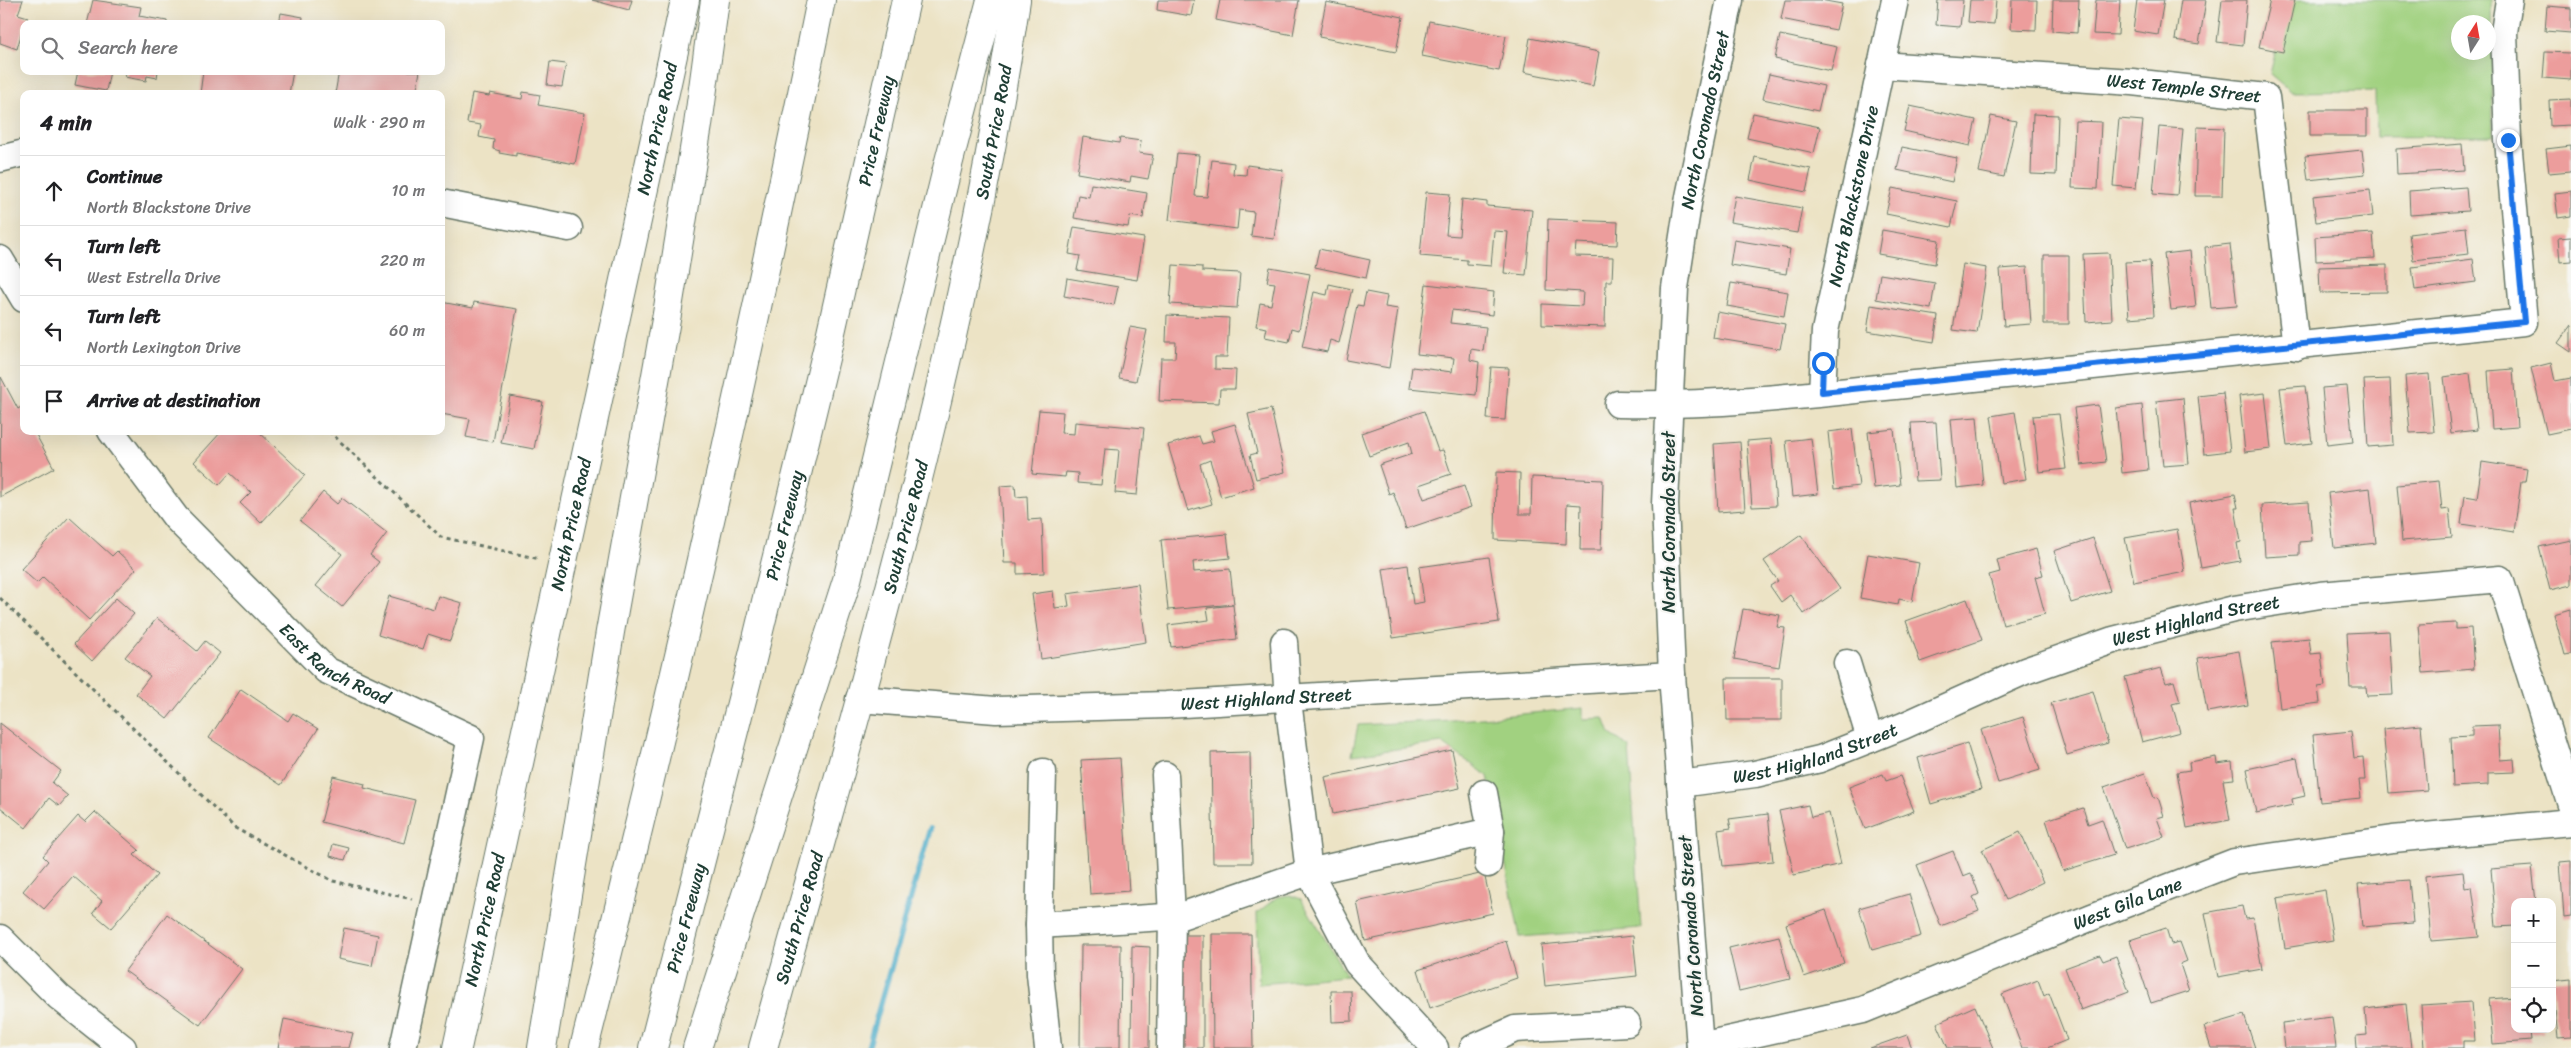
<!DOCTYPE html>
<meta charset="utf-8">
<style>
:root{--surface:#fff;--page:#f2f2f2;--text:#202124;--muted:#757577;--line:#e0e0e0}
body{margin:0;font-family:Sriracha,sans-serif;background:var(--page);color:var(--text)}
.controls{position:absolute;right:15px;bottom:15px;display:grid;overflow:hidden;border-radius:10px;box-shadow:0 5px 20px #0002}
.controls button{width:45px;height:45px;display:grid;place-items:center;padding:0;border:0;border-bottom:1px solid var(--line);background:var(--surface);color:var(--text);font:25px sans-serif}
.compass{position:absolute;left:2451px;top:15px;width:45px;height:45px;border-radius:50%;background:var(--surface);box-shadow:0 5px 20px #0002;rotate:11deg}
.stop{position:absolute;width:15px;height:15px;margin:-11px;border:4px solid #1a73e8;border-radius:50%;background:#fff}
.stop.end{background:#1a73e8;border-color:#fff;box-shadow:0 1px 5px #0008}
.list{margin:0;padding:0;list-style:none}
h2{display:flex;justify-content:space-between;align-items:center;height:65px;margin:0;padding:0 20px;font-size:21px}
h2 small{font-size:16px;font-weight:400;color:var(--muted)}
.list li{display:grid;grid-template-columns:32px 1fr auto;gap:15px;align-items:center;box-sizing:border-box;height:70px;padding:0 20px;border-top:1px solid var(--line)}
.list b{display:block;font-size:19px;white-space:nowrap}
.list p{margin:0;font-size:16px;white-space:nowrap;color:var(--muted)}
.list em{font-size:16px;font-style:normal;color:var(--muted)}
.icon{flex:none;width:28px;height:28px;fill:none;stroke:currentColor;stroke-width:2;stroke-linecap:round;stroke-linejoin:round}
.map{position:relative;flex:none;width:2571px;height:1048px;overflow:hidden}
.search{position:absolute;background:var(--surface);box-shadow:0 5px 20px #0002;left:20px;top:20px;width:425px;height:55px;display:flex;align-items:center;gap:12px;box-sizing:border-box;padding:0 18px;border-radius:10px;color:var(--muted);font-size:19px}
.panel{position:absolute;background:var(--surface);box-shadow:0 5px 20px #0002;left:20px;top:90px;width:425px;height:345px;border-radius:10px}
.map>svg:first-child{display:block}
.green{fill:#a1d180;stroke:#60875a;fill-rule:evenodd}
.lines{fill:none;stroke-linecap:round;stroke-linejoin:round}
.stream{stroke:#48abc7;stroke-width:6}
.building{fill:#ec9d9c}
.minor-casing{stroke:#677767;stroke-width:29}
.major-casing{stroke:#677767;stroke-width:30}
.highway-casing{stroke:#677767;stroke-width:30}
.path{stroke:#677767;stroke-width:3;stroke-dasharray:4 4;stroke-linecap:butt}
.minor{stroke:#fff;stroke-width:26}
.major{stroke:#fff;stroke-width:28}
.highway{stroke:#fff;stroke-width:28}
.route{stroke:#1a73e8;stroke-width:6}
.labels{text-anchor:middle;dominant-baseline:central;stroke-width:4.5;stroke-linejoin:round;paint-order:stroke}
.street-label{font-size:18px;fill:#1f3d34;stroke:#f6f6f2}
</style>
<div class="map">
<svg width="2571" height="1048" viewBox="0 0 2571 1048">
<rect width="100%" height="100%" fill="#f6f6f2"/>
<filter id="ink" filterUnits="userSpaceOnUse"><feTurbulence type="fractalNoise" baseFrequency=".02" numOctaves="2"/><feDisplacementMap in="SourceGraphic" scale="10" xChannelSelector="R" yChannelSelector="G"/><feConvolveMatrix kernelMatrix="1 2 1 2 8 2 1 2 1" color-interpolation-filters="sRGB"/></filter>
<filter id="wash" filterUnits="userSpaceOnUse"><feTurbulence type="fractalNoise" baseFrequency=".0096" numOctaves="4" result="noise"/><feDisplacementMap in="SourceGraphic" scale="20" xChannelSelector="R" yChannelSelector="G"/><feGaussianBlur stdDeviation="1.12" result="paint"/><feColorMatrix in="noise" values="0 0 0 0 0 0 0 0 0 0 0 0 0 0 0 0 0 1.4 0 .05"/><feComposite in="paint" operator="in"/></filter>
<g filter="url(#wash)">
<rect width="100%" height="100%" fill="#ece3c5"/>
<path class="green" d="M2288 0H2491L2493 136 2376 137 2375 91 2291 92 2270 74ZM2458 22H2488V52H2458Z
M1583 708V719L1604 718 1610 734 1629 747 1641 928 1520 937 1488 776 1442 743 1352 755 1358 725 1471 719Z
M1290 895 1301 899 1347 976 1259 984 1257 913 1277 897Z"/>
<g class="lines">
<path class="stream" d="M868 1048 930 829"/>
</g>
<g id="blocks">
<path class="building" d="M0 0H23L18 14 28 17 26 24H24L17 49 0 43Z
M93 0 141 7 139 16 167 21V24H87Z
M592 0H632L629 10Z
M1158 0H1194L1191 16 1157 10Z
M1220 0H1299L1293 35 1216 20Z
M1785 0H1820L1842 4 1836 30 1781 19Z
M1938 0H1963L1960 27 1936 25Z
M1970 0H1996L1994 24 1968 22Z
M2012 0H2037L2036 30 2011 29Z
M2053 0H2079L2077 33 2052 31Z
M2096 0H2120L2118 35 2093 34Z
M2137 0H2164L2158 35 2133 31Z
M2181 0H2206L2199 44 2175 40Z
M2222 0H2247L2243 45 2217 42Z
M2270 0H2295L2283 52 2259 47Z
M1326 2 1403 17 1396 52 1319 37Z
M2547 6 2571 8V33L2545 31Z
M281 13 303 17 302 24H279Z
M1429 21 1506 36 1499 71 1422 56Z
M1780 35 1837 47 1831 71 1775 59Z
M1530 38 1599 52 1593 86 1524 72Z
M2545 52 2571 53V80L2543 78Z
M550 62 566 64 562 87 547 85Z
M78 71H110L106 91 75 85Z
M126 71H158L157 78 147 76 146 81 125 77Z
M203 71H293L289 94H200Z
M339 71H420L416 94H335Z
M1769 74 1824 86 1818 111 1763 99Z
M523 92 540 95 538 105 585 113 575 164 516 153V156L499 153 500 151 493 149 494 140 479 137 481 125 467 123 472 93 489 96 490 93 522 99Z
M2571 99V125L2550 126 2549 100Z
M1910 106 1976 120 1970 146 1904 131Z
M2310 110H2367V136H2310Z
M1753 113 1820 127 1814 153 1747 138Z
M2033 114 2058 115 2056 175 2031 174Z
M1991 116 2016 121 2004 177 1979 172Z
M2119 119 2143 121 2136 188 2113 186Z
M2075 121 2101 122 2098 189 2072 188Z
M2159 127 2183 129 2177 196 2153 194Z
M2197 127 2224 128 2222 196H2195Z
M1083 137 1119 143 1120 138 1141 141 1139 153 1153 155 1148 179 1131 176 1130 182 1077 173Z
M2462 144 2464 170 2397 174 2396 149Z
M2571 146V171L2549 173 2546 149Z
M1902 147 1957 158 1952 182 1897 170Z
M2362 150 2365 174 2308 180 2305 156Z
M1177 153 1199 155 1195 196 1207 197 1212 160 1234 163 1233 174 1246 175 1247 165 1283 170 1274 239 1251 236 1254 212 1239 210 1237 229 1169 220Z
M1755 157 1811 169 1806 192 1750 180Z
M1091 184 1147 193 1143 218 1130 216 1128 227 1074 218 1078 195 1089 197Z
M2466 187 2468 211 2410 215 2409 191Z
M1892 188 1957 201 1951 227 1886 214Z
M2370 190 2373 216 2316 222 2313 196Z
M2571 191V216L2558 218 2555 193Z
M1426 192 1450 194 1446 235 1459 236 1462 199 1487 202V206L1532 210 1526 275 1504 273 1508 232 1494 231 1491 266 1467 264V260L1420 256Z
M1735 196 1802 208 1797 233 1730 222Z
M1548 219 1618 222 1617 245 1576 243 1575 256 1613 257 1612 281H1606L1605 327 1542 325V304L1582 306 1583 292 1546 290Z
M1074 227 1144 238 1137 280 1077 270 1080 256 1069 254Z
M2466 227 2469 254 2413 260 2409 234Z
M1882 230 1939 240 1935 264 1878 254Z
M2373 233 2375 258 2316 261 2315 237Z
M2571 237V261L2560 262 2558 238Z
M1734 240 1790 249 1786 274 1730 265Z
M2230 244 2237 306 2211 308 2205 247Z
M1319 249 1370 260 1366 278 1315 267Z
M2190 251 2196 307 2171 310 2164 254Z
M2109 253 2112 320 2086 322 2083 254Z
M2044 255H2069V324H2044Z
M2473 259 2476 282 2415 290 2412 267Z
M2150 261 2154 316 2129 318 2125 262Z
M1963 264 1987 268 1977 333 1953 330Z
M1173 265 1202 267V271L1240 273 1237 308 1170 304Z
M2387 265V292L2320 293 2319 267Z
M1270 267 1310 274 1299 330 1292 328 1289 342 1265 337 1267 328 1256 326 1260 303 1271 305 1275 283 1267 282Z
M2027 267 2031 324 2004 326 2000 269Z
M1880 274 1935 283 1931 309 1876 299Z
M1067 278 1118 287 1114 305 1064 296Z
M1731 283 1788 292 1784 316 1727 306Z
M1329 284 1352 289 1339 343 1330 340 1327 352 1302 347 1314 292 1327 295Z
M1426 284 1494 292 1492 315 1452 310 1450 323 1486 327 1483 351 1471 349 1470 360 1479 362 1476 395 1409 388 1412 367 1452 372 1454 358 1417 354Z
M1366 292 1387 296 1385 307 1398 309 1389 368 1346 360 1357 305 1363 306Z
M441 302 473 308 474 302 517 309 493 442 466 437 470 419 441 414Z
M1871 305 1938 316 1934 342 1867 331Z
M1717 312 1785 324 1780 349 1713 338Z
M1167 315 1229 318 1227 357H1215V369L1236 370 1235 389H1220L1219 403 1159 401 1161 358H1175L1176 342H1166Z
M2571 325V352L2558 343Z
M1130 327 1147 330 1136 381 1119 378Z
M2551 363 2555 381 2571 378V429L2547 434 2531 368Z
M1491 367 1509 368 1505 420 1487 419Z
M2513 369 2517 427 2492 429 2488 371Z
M2470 373 2477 430 2451 433 2444 377Z
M2429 374 2434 432 2410 433 2405 376Z
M1 377 18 409 21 407 24 412V431H34L54 468 0 497Z
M2390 379 2393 445 2368 447 2364 380Z
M2305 386 2312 443 2287 446 2280 388Z
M2347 386 2353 442 2327 445 2322 388Z
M2223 393 2230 451 2204 454 2198 396Z
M2265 393 2271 449 2245 452 2239 396Z
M510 396 543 402 534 449 501 443Z
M2183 398 2189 464 2163 466 2156 401Z
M2098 405 2106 462 2081 465 2074 408Z
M2142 405 2148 470 2122 473 2116 408Z
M1271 409 1285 472 1256 479 1250 455 1257 453 1248 414Z
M1039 410 1063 412 1061 433 1074 434 1075 422 1144 428 1137 495 1115 493 1119 450 1105 449 1101 485 1077 483 1078 473 1066 472 1065 477 1032 474Z
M1424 411 1438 451 1443 450 1451 474 1419 485 1424 499 1464 486 1471 507 1406 529 1393 492 1389 494 1379 465 1412 454 1409 442 1369 456 1361 433Z
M2015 412 2026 479 2001 483 1991 416Z
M2059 414 2066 469 2039 472 2033 416Z
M1977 417 1983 485 1957 488 1951 419Z
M1936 422 1940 480 1915 481 1911 423Z
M1235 424 1254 487 1221 497 1210 460 1200 464 1212 504 1188 511 1168 445 1199 436 1202 444 1214 441 1211 431Z
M1852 429 1859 486 1834 489 1828 432Z
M1894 429 1900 485 1874 488 1868 432Z
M222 431H258L305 475 261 523 240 503 251 492 230 473 219 485 194 462Z
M1811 438 1818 494 1792 497 1786 441Z
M1771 439 1776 506 1752 507 1747 441Z
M1740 442 1745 510 1718 512 1714 444Z
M2482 462 2527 469 2525 482H2521L2514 532 2461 524 2465 496 2477 498Z
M1496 472 1520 473 1519 514H1531L1532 477 1603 480 1601 550H1580L1581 505 1567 504 1566 544 1495 540Z
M2439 481 2442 510 2449 509 2452 537 2402 541 2397 485Z
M1015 485 1016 497 1027 496 1028 520 1042 519 1044 573 1017 574V563H1004L1000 486Z
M2370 488 2376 543 2334 548 2328 493Z
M323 492 337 504 342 498 387 533 370 555 379 562 342 607 316 586 342 554 300 521Z
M2235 494 2238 508H2235L2241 542 2237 543 2240 561 2201 568 2189 503Z
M2309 502 2312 541 2299 542V555L2265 557 2262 505Z
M69 517 112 556 117 551 136 569 89 620 43 577 37 583 21 569Z
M2177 529 2185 572 2134 582 2125 538Z
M1227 534 1230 558 1193 562 1194 572 1230 569 1234 604 1168 610 1161 540Z
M1801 535 1840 589 1804 614 1790 595 1781 602 1770 586 1778 581 1764 561Z
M2093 538 2110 591 2071 603 2054 551Z
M2571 540V585L2550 590 2539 547Z
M2036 549 2043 575 2035 577 2045 614 2003 625 1989 575 2000 572 1997 560Z
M1868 554 1919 563 1912 602 1899 599 1898 605 1860 598Z
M1489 557 1499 622 1393 638 1383 569 1408 565 1413 604 1424 602 1419 567Z
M1138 584 1146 642 1041 659 1032 594 1053 591 1055 608 1069 606 1067 594Z
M389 596 434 609 438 596 462 603 450 641 428 634 423 649 378 635Z
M116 598 134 614 92 661 74 644Z
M1967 599 1982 640 1920 662 1906 621Z
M1233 605 1237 639 1171 647 1168 625 1209 620 1207 608Z
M1743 609 1780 615 1777 627 1785 628 1779 667 1734 659Z
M2571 609V654L2565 655 2554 614Z
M157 618 197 651 205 641 220 653 167 719 136 694 150 676 125 657Z
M2456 623V629L2471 628 2474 669 2423 673 2419 625Z
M2389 631 2393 695 2367 696 2366 687H2350L2347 633Z
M2309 638 2311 654 2321 653 2325 686 2318 687 2320 703 2280 708 2272 642Z
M2239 651 2248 705 2207 712 2198 658Z
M2161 668 2166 683 2174 681 2180 702 2172 704 2180 732 2142 742 2125 677Z
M1726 678H1782V720H1727Z
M241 689 288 721 293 713 318 729 281 785 209 738Z
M2093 691 2108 743 2067 755 2051 703Z
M2023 717 2040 770 1998 783 1981 730Z
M0 723 61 771 52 783 68 796 59 806 49 798 26 828 0 807Z
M2421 725 2427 790 2389 793 2383 729Z
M2498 725 2500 760 2514 759 2515 772 2488 773V785L2453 787 2451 737 2472 736V726Z
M2351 731 2354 758 2363 757 2365 780H2359L2361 798 2320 802 2313 735Z
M1967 743 1981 789 1931 804 1918 758Z
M1452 750 1460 788 1333 814 1325 777Z
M1250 752 1252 863H1213L1211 753Z
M2216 757 2217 764 2232 762 2234 779 2223 780 2230 820 2187 828 2177 772 2190 770 2189 762Z
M1120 758 1129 891 1090 894 1081 760Z
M2297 758 2305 796 2292 799 2293 805 2256 813 2247 769Z
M2145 773 2154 798 2158 797 2164 816 2157 818 2164 837 2125 849 2104 787Z
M1883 774 1886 781 1900 776 1914 811 1865 829 1849 787Z
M333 776 365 784 364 788 415 800 404 843 321 822Z
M1808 805 1811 817 1829 813 1841 864 1794 875 1779 811Z
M2083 808 2088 824 2102 819 2114 855 2063 871 2046 820Z
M95 812 139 850 134 855 157 875 111 928 93 913 102 901 73 876 44 909 23 891 48 861 43 856 78 816 85 822Z
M1768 814 1773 861 1723 866 1718 830 1731 828 1729 819Z
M2020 832 2043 882 2006 900 1982 850Z
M333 844 349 848 345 860 330 856Z
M1953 851 1963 876 1971 873 1979 894 1973 897 1979 911 1941 926 1917 865Z
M2571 861V916L2564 917 2560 862Z
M2532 866 2536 902H2515V926L2496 927 2491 869Z
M2463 872 2465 888 2472 887 2479 937 2431 941 2425 876Z
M1484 873 1493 913 1365 941 1357 902Z
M2409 880 2413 923 2362 927 2358 884Z
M2325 890 2333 940 2285 948 2277 898Z
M1909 894 1921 936 1872 950 1859 908Z
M2242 906 2245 919 2253 918 2262 969 2218 977 2205 913Z
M1826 910 1844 963 1804 977 1786 924Z
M167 914 242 969 200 1025 125 971Z
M344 928 378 935 372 966 338 959Z
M2166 928 2171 944 2180 942 2187 961 2180 964 2189 991 2151 1003 2130 940Z
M1212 934H1251L1253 1048H1213Z
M1183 935H1203V1048H1183Z
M1633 936 1637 976 1545 986 1541 945Z
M1779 936 1790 979 1739 991 1729 948Z
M1506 941 1517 978 1430 1008 1418 970Z
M1081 945H1121L1120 1048H1080Z
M1132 946 1150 947 1149 1048H1131Z
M2100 955 2103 961 2116 956 2129 992 2081 1010 2065 968Z
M2571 979V1037L2558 1038 2552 981Z
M2038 980 2044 996 2049 993 2067 1040 2047 1048H2022L2002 994Z
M1331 991H1351L1352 1021 1332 1022Z
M2515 997V1029H2544V1032L2530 1033 2531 1041 2493 1044 2489 999Z
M2472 1002 2475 1041H2463V1048H2424L2421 1005Z
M2406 1004 2411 1048H2357L2356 1036 2367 1035 2365 1009Z
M1975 1006 1993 1048H1948L1937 1023Z
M2244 1015 2255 1048H2211L2204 1027Z
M2332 1017 2336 1048H2285L2282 1023Z
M284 1019 353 1033 349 1048H278Z
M1907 1035 1912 1048H1870Z"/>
</g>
</g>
<g filter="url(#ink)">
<use href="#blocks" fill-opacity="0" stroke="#677767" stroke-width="1"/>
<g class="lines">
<defs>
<g id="minor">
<path id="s1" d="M1881 65 2132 82 2266 97 2296 347"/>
<path d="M0 159 24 153"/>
<path d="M441 203 569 228"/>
<path d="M0 259 24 299"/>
<path id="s2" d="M1822 393 1825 331 1895 0"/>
<path d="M1618 404C1733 407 1849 390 1964 379 2151 361 2338 342 2524 322L2508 140 2504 32 2509 0"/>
<path id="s3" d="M111 431 176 518 326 670 471 738 403 1048"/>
<path d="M1284 642 1288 700 1309 872 1357 963 1435 1048"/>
<path d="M1847 663 1870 739"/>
<path id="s4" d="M859 699 996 710 1166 705 1672 675"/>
<path d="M1043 772 1039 925 1040 974 1048 1048"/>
<path d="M1165 775 1172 917 1170 1048"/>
<path id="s5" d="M1680 784 1755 774 1820 759 1903 726 2025 671 2113 640 2234 609 2320 595 2500 579 2571 805"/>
<path d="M1484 793 1491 831 1488 864"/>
<path d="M1039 925 1181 916 1309 872 1491 831"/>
<path d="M0 938 59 997 123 1048"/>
<path id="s6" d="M1700 1046 1863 1010 2092 917 2234 862 2393 839 2571 822"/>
<path d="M1473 1048 1515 1029 1627 1023"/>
<path id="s7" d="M1700 1048 1672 675 1665 504 1675 288 1689 197 1730 0"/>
</g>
<g id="major">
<path id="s8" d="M457 1048 685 0"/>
<path id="s9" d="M763 1048C859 702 963 356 1016 0"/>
</g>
<g id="highway">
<path d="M542 1048 610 632 667 314 698 125 715 0"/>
<path d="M584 1048C672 701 750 351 821 0"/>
<path id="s10" d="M653 1048 749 672 827 350 906 0"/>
<path d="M697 1048 847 580 948 165 991 0"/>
</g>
</defs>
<use href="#minor" class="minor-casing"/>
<use href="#major" class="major-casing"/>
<use href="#highway" class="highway-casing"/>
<path class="path" d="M329 431 441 537 540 559
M0 598 235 828 333 881 412 899"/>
<use href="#minor" class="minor"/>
<use href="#major" class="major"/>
<use href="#highway" class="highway"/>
</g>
</g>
<g class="lines" filter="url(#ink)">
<path class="route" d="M1823 363 1822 392 2524 322 2508 140"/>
</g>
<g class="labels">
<g class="street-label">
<text stroke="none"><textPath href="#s1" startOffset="304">West Temple Street</textPath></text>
<text stroke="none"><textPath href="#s7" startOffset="932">North Coronado Street</textPath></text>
<text stroke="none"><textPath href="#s8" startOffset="941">North Price Road</textPath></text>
<text stroke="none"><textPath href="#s10" startOffset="944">Price Freeway</textPath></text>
<text stroke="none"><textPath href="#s9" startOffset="945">South Price Road</textPath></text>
<text stroke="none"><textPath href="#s2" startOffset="200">North Blackstone Drive</textPath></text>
<text transform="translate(1669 522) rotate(-90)">North Coronado Street</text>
<text stroke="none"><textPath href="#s8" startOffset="536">North Price Road</textPath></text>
<text stroke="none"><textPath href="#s10" startOffset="539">Price Freeway</textPath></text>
<text stroke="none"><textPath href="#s9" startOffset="540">South Price Road</textPath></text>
<text stroke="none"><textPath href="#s5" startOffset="544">West Highland Street</textPath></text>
<text stroke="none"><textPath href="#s3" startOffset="326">East Ranch Road</textPath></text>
<text stroke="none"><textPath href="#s4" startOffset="408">West Highland Street</textPath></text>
<text stroke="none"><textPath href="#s5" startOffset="139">West Highland Street</textPath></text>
<text stroke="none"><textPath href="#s6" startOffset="452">West Gila Lane</textPath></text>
<text stroke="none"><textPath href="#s10" startOffset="134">Price Freeway</textPath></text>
<text stroke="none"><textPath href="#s9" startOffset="135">South Price Road</textPath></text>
<text stroke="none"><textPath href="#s8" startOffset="131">North Price Road</textPath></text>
<text transform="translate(1691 926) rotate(-94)">North Coronado Street</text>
</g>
</g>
</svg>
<div class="controls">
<button>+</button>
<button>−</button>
<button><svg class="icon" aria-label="locate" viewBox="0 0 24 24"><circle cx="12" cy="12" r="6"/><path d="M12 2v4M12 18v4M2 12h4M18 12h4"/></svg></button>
</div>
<svg class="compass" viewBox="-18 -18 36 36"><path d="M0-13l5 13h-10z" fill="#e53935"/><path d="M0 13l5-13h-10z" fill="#757577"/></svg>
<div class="stop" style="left:1823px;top:363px"></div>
<div class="stop end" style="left:2508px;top:140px"></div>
<div class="search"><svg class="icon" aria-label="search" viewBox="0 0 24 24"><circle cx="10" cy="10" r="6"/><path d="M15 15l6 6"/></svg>Search here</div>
<section class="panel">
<h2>4 min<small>Walk · 290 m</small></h2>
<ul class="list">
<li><svg class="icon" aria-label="ahead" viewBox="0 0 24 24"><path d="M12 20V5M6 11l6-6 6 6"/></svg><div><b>Continue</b><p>North Blackstone Drive</p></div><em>10 m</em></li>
<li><svg class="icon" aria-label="left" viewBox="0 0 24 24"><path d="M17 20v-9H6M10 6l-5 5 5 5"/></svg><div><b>Turn left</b><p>West Estrella Drive</p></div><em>220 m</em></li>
<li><svg class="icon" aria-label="left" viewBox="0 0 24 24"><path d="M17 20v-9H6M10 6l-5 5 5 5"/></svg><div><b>Turn left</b><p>North Lexington Drive</p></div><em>60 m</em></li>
<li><svg class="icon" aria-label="arrive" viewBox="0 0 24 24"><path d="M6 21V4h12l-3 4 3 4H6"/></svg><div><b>Arrive at destination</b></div></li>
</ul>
</section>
</div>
